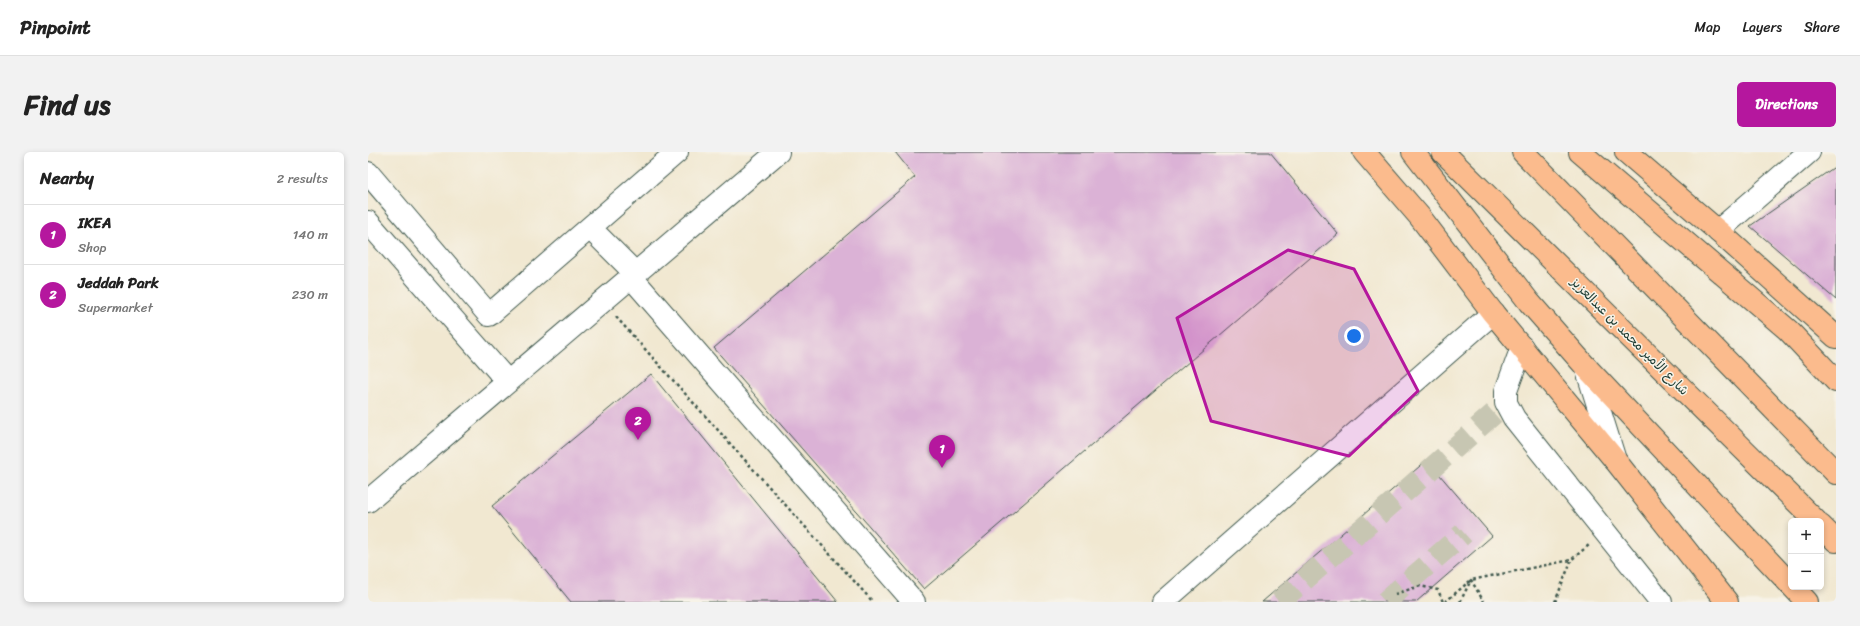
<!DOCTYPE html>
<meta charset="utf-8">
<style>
:root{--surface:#fff;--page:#f2f2f2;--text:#222;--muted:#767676;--line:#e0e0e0;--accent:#b5179e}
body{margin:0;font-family:Sriracha,"Playpen Sans Arabic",sans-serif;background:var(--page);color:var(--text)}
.controls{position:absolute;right:12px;bottom:12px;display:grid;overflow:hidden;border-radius:6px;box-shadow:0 2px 6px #0003}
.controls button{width:36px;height:36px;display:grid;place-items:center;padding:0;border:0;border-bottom:1px solid var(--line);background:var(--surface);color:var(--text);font:20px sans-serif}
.you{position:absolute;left:986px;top:184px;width:14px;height:14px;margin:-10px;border:3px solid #fff;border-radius:50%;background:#1a73e8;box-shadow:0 0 0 6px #1a73e833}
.badge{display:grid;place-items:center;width:26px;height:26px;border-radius:50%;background:var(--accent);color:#fff;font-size:13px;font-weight:700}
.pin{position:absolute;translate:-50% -33px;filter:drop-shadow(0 1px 2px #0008)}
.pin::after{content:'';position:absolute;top:21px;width:14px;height:12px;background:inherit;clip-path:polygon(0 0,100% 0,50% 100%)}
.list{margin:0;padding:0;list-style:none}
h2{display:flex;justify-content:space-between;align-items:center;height:52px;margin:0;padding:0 16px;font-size:17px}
h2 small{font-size:13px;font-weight:400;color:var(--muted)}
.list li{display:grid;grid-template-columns:26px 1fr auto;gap:12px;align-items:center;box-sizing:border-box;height:60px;padding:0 16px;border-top:1px solid var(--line)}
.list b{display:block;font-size:15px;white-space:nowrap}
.list p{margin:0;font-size:13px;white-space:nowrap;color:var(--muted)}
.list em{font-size:13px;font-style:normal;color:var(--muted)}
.map{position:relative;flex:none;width:1468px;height:450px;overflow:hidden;border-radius:6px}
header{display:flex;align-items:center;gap:24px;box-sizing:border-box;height:56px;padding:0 20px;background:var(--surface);border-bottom:1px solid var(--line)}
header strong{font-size:19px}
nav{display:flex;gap:22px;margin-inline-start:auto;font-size:14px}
.intro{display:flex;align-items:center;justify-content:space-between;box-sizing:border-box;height:96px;padding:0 24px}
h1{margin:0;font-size:28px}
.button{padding:10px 18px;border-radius:6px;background:var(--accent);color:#fff;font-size:14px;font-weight:700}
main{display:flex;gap:24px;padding:0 24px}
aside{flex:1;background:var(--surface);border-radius:6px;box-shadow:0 2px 6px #0003}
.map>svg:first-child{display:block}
.building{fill:#dbb2d6}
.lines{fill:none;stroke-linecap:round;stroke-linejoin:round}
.minor-tunnel{stroke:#c7c6b2;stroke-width:22;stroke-dasharray:22 11;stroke-linecap:butt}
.minor-casing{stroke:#3e574c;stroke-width:24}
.major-casing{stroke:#3e574c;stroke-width:24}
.path{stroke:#3e574c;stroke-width:2.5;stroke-dasharray:3 3;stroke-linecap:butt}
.minor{stroke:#fff;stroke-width:22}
.major{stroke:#fbbb8d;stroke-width:22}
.marked{fill:#b5179e;fill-opacity:0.2;stroke:#b5179e;stroke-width:3;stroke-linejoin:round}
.labels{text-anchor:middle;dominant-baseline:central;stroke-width:3;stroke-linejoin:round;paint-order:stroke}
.street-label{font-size:13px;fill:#1f3d34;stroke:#f7f3e8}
</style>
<header>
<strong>Pinpoint</strong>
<nav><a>Map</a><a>Layers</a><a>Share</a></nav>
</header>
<div class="intro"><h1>Find us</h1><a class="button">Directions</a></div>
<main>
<aside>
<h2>Nearby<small>2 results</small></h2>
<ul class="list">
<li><span class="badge">1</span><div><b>IKEA</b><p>Shop</p></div><em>140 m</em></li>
<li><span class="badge">2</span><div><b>Jeddah Park</b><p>Supermarket</p></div><em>230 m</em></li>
</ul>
</aside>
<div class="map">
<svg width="1468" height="450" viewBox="0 0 1468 450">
<rect width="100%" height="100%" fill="#f7f3e8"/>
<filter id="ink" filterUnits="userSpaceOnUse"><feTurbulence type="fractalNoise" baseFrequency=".025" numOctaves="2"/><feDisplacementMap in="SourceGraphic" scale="8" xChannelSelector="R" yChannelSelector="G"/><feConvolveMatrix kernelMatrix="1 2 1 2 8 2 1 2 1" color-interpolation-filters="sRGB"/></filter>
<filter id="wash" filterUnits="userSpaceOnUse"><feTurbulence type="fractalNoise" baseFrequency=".012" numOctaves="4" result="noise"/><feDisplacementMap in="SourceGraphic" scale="16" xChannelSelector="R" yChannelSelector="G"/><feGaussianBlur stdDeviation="0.9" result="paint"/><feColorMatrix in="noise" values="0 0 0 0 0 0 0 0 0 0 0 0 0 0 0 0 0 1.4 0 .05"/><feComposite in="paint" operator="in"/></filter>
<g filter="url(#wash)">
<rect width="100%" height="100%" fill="#f1e8d1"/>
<g id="blocks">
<path class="building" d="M527 0H902L970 82 556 437 346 196 547 25Z
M1468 14V148L1382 74Z
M283 222 470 450H203L124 354Z
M1059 308 1124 384 1048 450H894Z"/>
</g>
</g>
<g filter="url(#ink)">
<use href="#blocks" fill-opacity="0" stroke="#3e574c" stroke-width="1"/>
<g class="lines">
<path class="minor-tunnel" d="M911 450 1138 251
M1017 450 1096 381"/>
<defs>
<path id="minor" d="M0 21 121 163 309 0
M0 70 140 230
M222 76 268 122
M1350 79 1441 0
M264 126 546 450
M1154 195 1138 239V251L1146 266 1293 450
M1218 215 1247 308
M0 349 410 0
M795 450 1125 161"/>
<path id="major" d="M996 0 1052 65 1125 161 1247 308 1359 450
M1045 0 1161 150 1218 215 1423 433
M1075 0 1448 369
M1155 0 1468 321
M1212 0 1420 178 1468 229
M1258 0 1350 79 1468 185
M1453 374 1468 389
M1425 435 1439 450"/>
</defs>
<use href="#minor" class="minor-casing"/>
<use href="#major" class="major-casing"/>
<path class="path" d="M248 165 505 450
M1027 442 1052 434 1070 438 1075 450
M1077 450 1103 428 1203 408 1221 393
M1092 450 1103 428 1116 450
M1187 450 1203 409"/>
<use href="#minor" class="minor"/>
<use href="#major" class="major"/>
</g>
</g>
<path class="marked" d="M920 98 986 117 1050 239 981 304 843 269 809 166Z"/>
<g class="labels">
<g class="street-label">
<text transform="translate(1262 184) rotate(45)">شارع الأمير محمد بن عبدالعزيز</text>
</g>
</g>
</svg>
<div class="controls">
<button>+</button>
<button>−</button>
</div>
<div class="you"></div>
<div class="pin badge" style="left:574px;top:316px">1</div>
<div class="pin badge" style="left:270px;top:288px">2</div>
</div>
</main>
